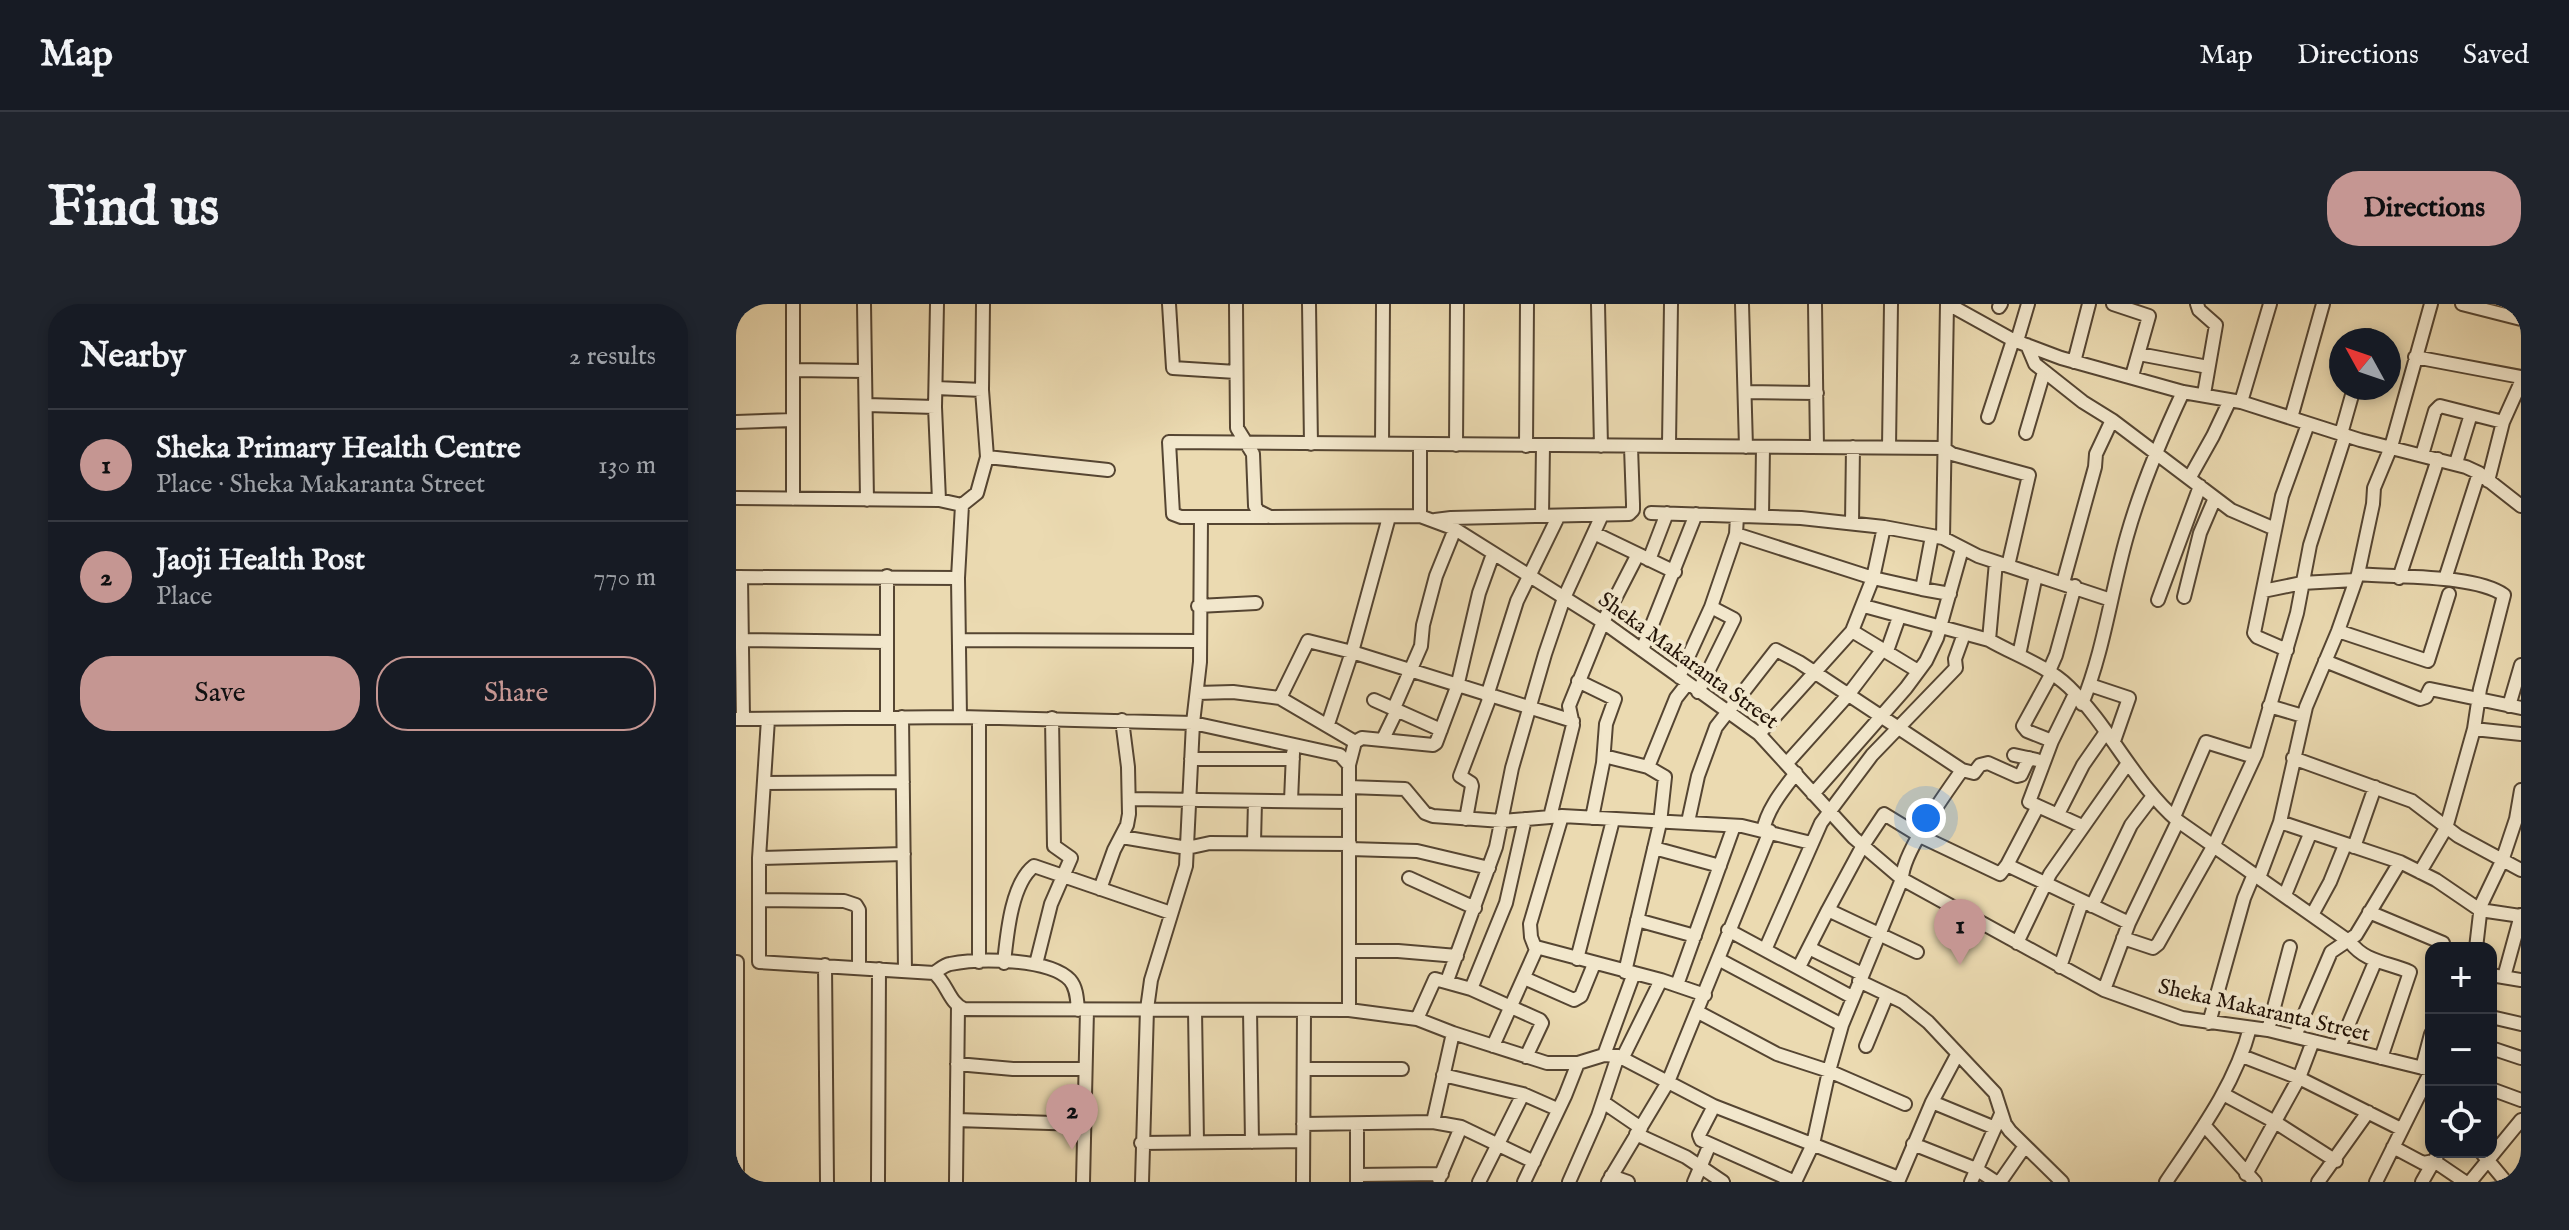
<!DOCTYPE html>
<meta charset="utf-8">
<style>
:root{--surface:#171b24;--page:#20242c;--text:#f1f3f6;--muted:#9ea1a6;--line:#363941;--accent:#c59692}
body{margin:0;font-family:"IM FELL English",serif;background:var(--page);color:var(--text)}
.controls{position:absolute;right:24px;bottom:24px;display:grid;overflow:hidden;border-radius:16px;box-shadow:0 4px 12px #0003}
.controls button{width:72px;height:72px;display:grid;place-items:center;padding:0;border:0;border-bottom:2px solid var(--line);background:var(--surface);color:var(--text);font:40px sans-serif}
.compass{position:absolute;left:1593px;top:24px;width:72px;height:72px;border-radius:50%;background:var(--surface);box-shadow:0 4px 12px #0003;rotate:310deg}
.you{position:absolute;left:1190px;top:514px;width:28px;height:28px;margin:-20px;border:6px solid #fff;border-radius:50%;background:#1a73e8;box-shadow:0 0 0 12px #1a73e833}
.badge{display:grid;place-items:center;width:52px;height:52px;border-radius:50%;background:var(--accent);color:#111;font-size:26px;font-weight:700}
.pin{position:absolute;translate:-50% -66px;filter:drop-shadow(0 2px 4px #0008)}
.pin::after{content:'';position:absolute;top:42px;width:28px;height:24px;background:inherit;clip-path:polygon(0 0,100% 0,50% 100%)}
.list{margin:0;padding:0;list-style:none}
h2{display:flex;justify-content:space-between;align-items:center;height:104px;margin:0;padding:0 32px;font-size:34px}
h2 small{font-size:26px;font-weight:400;color:var(--muted)}
.list li{display:grid;grid-template-columns:52px 1fr auto;gap:24px;align-items:center;box-sizing:border-box;height:112px;padding:0 32px;border-top:2px solid var(--line)}
.list b{display:block;font-size:30px;white-space:nowrap}
.list p{margin:0;font-size:26px;white-space:nowrap;color:var(--muted)}
.list em{font-size:26px;font-style:normal;color:var(--muted)}
.actions{display:flex;gap:16px;padding:24px 32px}
.actions a{flex:1;padding:18px 0;border:2px solid var(--accent);border-radius:32px;text-align:center;font-size:28px;color:var(--accent)}
.actions .main{background:var(--accent);color:#111}
.icon{flex:none;width:44px;height:44px;fill:none;stroke:currentColor;stroke-width:2;stroke-linecap:round;stroke-linejoin:round}
.map{position:relative;flex:none;width:1785px;height:878px;overflow:hidden;border-radius:32px}
header{display:flex;align-items:center;gap:48px;box-sizing:border-box;height:112px;padding:0 40px;background:var(--surface);border-bottom:2px solid var(--line)}
header strong{font-size:38px}
nav{display:flex;gap:44px;margin-inline-start:auto;font-size:28px}
.intro{display:flex;align-items:center;justify-content:space-between;box-sizing:border-box;height:192px;padding:0 48px}
h1{margin:0;font-size:56px}
.button{padding:20px 36px;border-radius:32px;background:var(--accent);color:#111;font-size:28px;font-weight:700}
main{display:flex;gap:48px;padding:0 48px}
aside{flex:1;background:var(--surface);border-radius:32px;box-shadow:0 4px 12px #0003}
.map>svg:first-child{display:block}
.lines{fill:none;stroke-linecap:round;stroke-linejoin:round}
.minor-casing{stroke:#554532;stroke-width:16}
.minor{stroke:#f2e7cc;stroke-width:12}
.labels{text-anchor:middle;dominant-baseline:central;stroke-width:8;stroke-linejoin:round;paint-order:stroke}
.street-label{font-size:22px;fill:#231307;stroke:#f2e7cc}
</style>
<header>
<strong>Map</strong>
<nav><a>Map</a><a>Directions</a><a>Saved</a></nav>
</header>
<div class="intro"><h1>Find us</h1><a class="button">Directions</a></div>
<main>
<aside>
<h2>Nearby<small>2 results</small></h2>
<ul class="list">
<li><span class="badge">1</span><div><b>Sheka Primary Health Centre</b><p>Place · Sheka Makaranta Street</p></div><em>130 m</em></li>
<li><span class="badge">2</span><div><b>Jaoji Health Post</b><p>Place</p></div><em>770 m</em></li>
</ul>
<div class="actions"><a class="main">Save</a><a>Share</a></div>
</aside>
<div class="map">
<svg width="1785" height="878" viewBox="0 0 1785 878">
<rect width="100%" height="100%" fill="#ebdab1"/>
<filter id="stains"><feTurbulence type="fractalNoise" baseFrequency=".0025" numOctaves="4"/><feColorMatrix values="0 0 0 0 .2 0 0 0 0 .09 0 0 0 0 .02 0 0 0 .5 -.17"/></filter>
<radialGradient id="worn" r=".72"><stop offset=".6" stop-color="#630" stop-opacity="0"/><stop offset="1" stop-color="#630" stop-opacity=".3"/></radialGradient>
<g class="lines">
<defs>
<path id="minor" d="M57 0V195
M128 0 131 196
M201 0 199 103 203 196
M247 0 246 86 251 153 372 166
M433 0 437 64 500 68
M500 0 501 124 517 150 519 202 522 207 534 213 684 212 719 225 867 318 1023 430 1118 534 1166 575 1368 686 1446 714 1532 726 1695 766
M573 0 575 140
M862 0 865 142
M1006 0 1010 143
M1079 0 1081 143
M1212 0 1277 36 1325 54 1447 88 1505 98 1624 136 1730 163 1743 169 1785 202
M1377 0 1413 12 1396 72
M1461 0 1463 6 1480 21 1468 90
M1726 0 1785 15
M1263 3 1265 0
M1632 36 1633 32
M1281 37 1292 0
M1291 41 1299 60 1347 98 1376 116 1495 206 1539 225
M1403 50 1472 63
M1679 53 1785 73
M1338 58 1353 0
M58 66 129 67
M200 84 246 86
M1009 88 1081 89
M1505 98 1534 0
M131 101 199 103
M1252 113 1277 36
M1555 114 1587 0
M0 118 57 116
M1290 129 1308 68
M1605 130 1618 84
M646 140 647 0
M933 140 935 0
M720 141 721 0
M790 142 791 0
M1153 143 1155 0
M1686 151 1699 107 1704 102 1767 118
M1720 159 1735 110
M1454 173 1477 132 1494 96
M1752 177 1767 118 1785 78
M0 194 203 196 226 201 222 274 224 413
M226 201 241 189 251 153
M915 209 1065 214 1148 223 1207 234 1242 252 1375 296
M684 212V140
M806 212 807 142
M1001 212 1000 230 1137 274 1186 285 1196 232
M531 213H445L437 210 433 138 1207 144 1216 150 1293 171 1272 262
M1026 213 1027 143
M699 216 715 214 893 210 897 206V200L895 143
M1116 219 1117 143
M860 230 939 268
M1207 234 1211 0
M913 256 931 209
M1260 258 1253 336C1279 351 1310 361 1333 383 1374 423 1398 479 1442 517L1614 638C1630 659 1652 658 1674 668L1645 754
M1622 270C1661 274 1737 270 1768 291L1744 385 1738 425 1710 524 1684 568
M0 273 222 274
M5 273 7 415
M1663 274 1702 155
M1709 275 1743 169
M1327 279 1359 163 1360 150 1376 116
M1186 285 1214 290
M1527 287 1566 279 1619 276
M1448 293 1464 229 1479 194
M1422 296 1464 182
M462 302 520 299
M1128 302 1253 336
M1116 327 1182 367
M1602 327 1692 357 1713 290
M7 336 150 338
M224 336 463 337
M906 346 960 210
M1551 346 1521 333 1518 329 1546 192 1572 120
M1151 347 1163 313
M1283 351 1300 271
M1589 357 1684 395 1690 393 1694 385 1785 404
M1313 367 1320 351 1339 282
M1316 369 1287 422 1291 427 1316 437
M943 373 975 303 1000 230
M842 377 879 395 870 420 867 459 856 514
M1354 381 1393 394 1378 437
M962 388 998 315 975 303
M461 389 497 388 544 394 619 438
M1339 390 1316 437 1293 498 1346 522
M751 392 781 297 822 213
M544 394 572 337 616 348 837 417
M638 396 705 426
M1346 400C1368 346 1375 288 1391 232 1405 182 1425 135 1447 88
M1533 402 1567 412
M1773 402 1785 361
M658 404 685 342 687 321 700 272 719 225
M151 413V272
M166 413 169 667
M243 414V658
M0 415 224 413 457 419 604 451 613 461V706
M32 415 23 554V658L198 669C211 679 213 699 228 705L613 706 681 715 717 729 811 759H842L868 751 882 752 978 802 1163 874
M592 420 616 348 653 213
M1738 425 1785 430
M1023 430 1116 327 1137 274 1148 223
M647 435 661 406
M1278 451 1301 456
M868 452 912 463 929 473 924 519 889 668
M1557 454 1676 497 1722 532 1785 566
M455 455H557
M1051 459 1112 391 1147 345
M613 461 619 438 626 434 697 441 700 439 721 383 743 289 757 250
M912 463 940 394 951 380
M28 479 167 478
M613 483 669 485 689 509 697 512 766 517 826 512 1006 522 1075 539
M1077 490 1170 384 1190 357 1201 334 1226 245
M394 495 613 498
M555 497 557 449
M1302 502 1271 561 1393 619
M1322 510 1347 461 1370 428
M814 513 837 421 833 402 867 318 902 250
M1438 513 1470 438 1512 451 1520 450
M730 515 736 482 735 479 724 472 754 393
M952 518 962 472 980 423 1040 346 1063 358 1226 466 1238 469 1244 461 1252 459 1281 472 1285 471 1293 454
M1544 518 1664 558 1700 576 1744 606 1785 612
M1027 527C1031 505 1047 486 1060 469
M386 533 451 544 474 539 614 540
M518 538 519 497
M1618 543 1639 483
M918 544 984 562
M614 545 681 547 753 564
M23 554 168 550
M673 574 739 604
M1523 574 1544 518 1570 403 1602 327 1622 270 1637 200 1638 184 1655 143 1695 0
M364 585 378 546 391 521 393 510 392 463 386 416
M1549 591 1574 530
M23 596 108 597 120 601 123 606V663
M1356 602 1395 521 1417 492
M1092 606 1126 543 1148 510 1184 532 1264 570 1271 561
M1633 608 1707 639
M1576 611 1594 578 1609 541
M901 616 959 632
M992 626 1116 693
M1387 634 1417 644 1422 640 1478 541 1520 450 1561 309 1574 241 1609 132
M1281 639 1314 570 1392 459
M800 643 925 676 969 691
M1073 644 1126 670
M1740 644 1745 601 1766 557 1780 515 1785 486
M1029 646 1085 519 1136 451 1220 364 1219 355 1228 330
M613 647H662L721 652
M841 655 877 516
M982 655 1106 721
M1 658V878
M268 659C271 631 275 580 298 562L435 609
M300 660 315 600 335 554 318 542 316 414
M89 661 91 878
M1063 663 1092 606 1181 648
M1324 663 1346 598
M198 669C203 666 208 661 214 660 243 654 313 654 334 676 341 684 341 696 342 706
M1755 671 1785 676
M1768 673 1785 611
M788 674 838 696 845 692 858 660
M711 677 760 543 776 464 809 350 828 294 866 211
M1123 677 1167 698 1192 718 1259 789 1269 820 1274 827 1326 878
M941 681 998 522
M735 685 770 599 789 515
M1368 686 1393 619 1442 517
M459 706 461 838
M514 706 516 838
M962 708 1041 750 1093 767 1106 721 1166 575C1166 549 1210 489 1226 466
M1755 713 1785 720
M681 715 699 675 735 685 804 716 806 719 790 753
M1473 719 1508 594 1518 570
M1532 726 1554 643
M1559 732 1595 648 1620 631 1664 558
M757 742 800 646 795 633 794 620 826 512
M1130 742 1151 691
M1603 743 1639 658
M1755 744 1785 754
M868 751 898 669
M1506 752 1563 774 1665 825
M887 753 925 676
M221 760 277 765H349
M1686 764 1695 730
M568 765H666
M707 771 787 790 821 805
M1755 785 1785 796
M1487 790 1539 818 1600 857
M867 798 905 824
M1196 798 1259 824
M978 802 963 831 965 836 1059 878
M221 816 347 820
M697 818 717 729
M567 820 697 818 725 823 798 858
M1468 821 1519 878
M900 830 950 853 987 878
M405 839 567 837
M1177 840 1240 865 1260 878
M1657 843 1687 859 1698 857 1729 878
M1745 848 1770 878
M1510 870 1563 774 1577 737
M621 871 706 870
M875 872 892 878
M703 875 725 823
M142 878 143 665
M220 878 222 702
M347 878 351 706
M406 878 411 705 415 676 450 562 457 419 464 358 465 213
M567 878 568 706
M621 878V820
M743 878 787 790
M788 878 829 792 842 759
M833 878 862 812 882 752
M872 878 932 778 1034 527
M958 878 974 840
M1059 878 1077 840 1093 767 1169 800
M1162 878 1196 798 1221 751
M1235 878 1265 810
M1264 878 1289 842
M1430 878C1463 829 1499 781 1514 724
M1582 878 1632 808
M1640 878 1695 767
M1686 878 1703 848
M1734 878 1785 816"/>
</defs>
<use href="#minor" class="minor-casing"/>
<use href="#minor" class="minor"/>
</g>
<g class="labels">
<g class="street-label">
<text transform="translate(952 357) rotate(36)">Sheka Makaranta Street</text>
<text transform="translate(1528 707) rotate(13)">Sheka Makaranta Street</text>
</g>
</g>
<rect width="100%" height="100%" filter="url(#stains)"/>
<rect width="100%" height="100%" fill="url(#worn)"/>
</svg>
<div class="controls">
<button>+</button>
<button>−</button>
<button><svg class="icon" aria-label="locate" viewBox="0 0 24 24"><circle cx="12" cy="12" r="6"/><path d="M12 2v4M12 18v4M2 12h4M18 12h4"/></svg></button>
</div>
<svg class="compass" viewBox="-18 -18 36 36"><path d="M0-13l5 13h-10z" fill="#e53935"/><path d="M0 13l5-13h-10z" fill="#9ea1a6"/></svg>
<div class="you"></div>
<div class="pin badge" style="left:1224px;top:661px">1</div>
<div class="pin badge" style="left:336px;top:846px">2</div>
</div>
</main>
